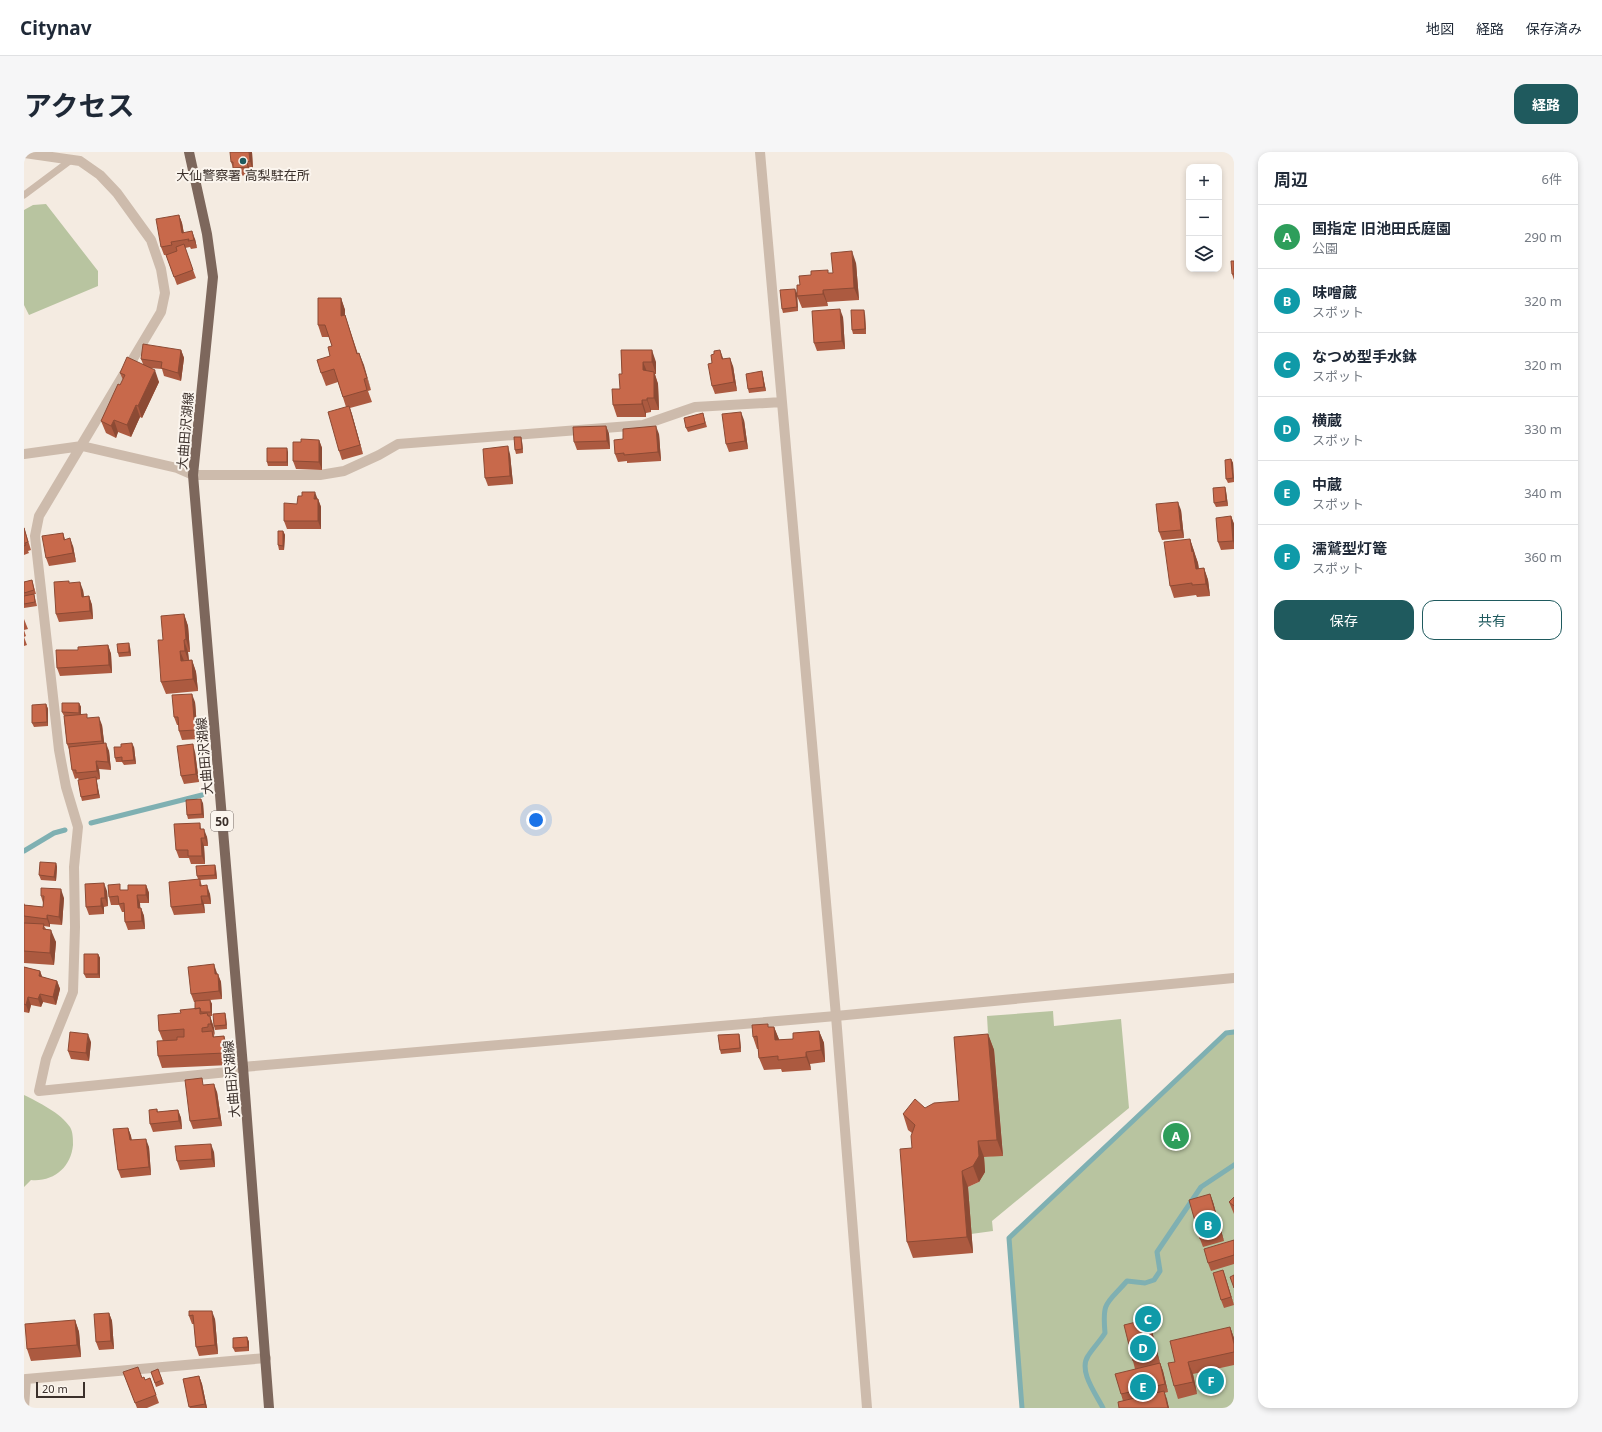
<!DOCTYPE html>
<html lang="ja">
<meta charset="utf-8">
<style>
:root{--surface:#fff;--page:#f6f6f7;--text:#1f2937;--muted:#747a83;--line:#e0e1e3;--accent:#1f5a5e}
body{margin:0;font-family:"Noto Sans","Noto Sans JP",sans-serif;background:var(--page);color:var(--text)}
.controls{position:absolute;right:12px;top:12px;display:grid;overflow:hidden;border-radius:8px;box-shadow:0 2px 6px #0003}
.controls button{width:36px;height:36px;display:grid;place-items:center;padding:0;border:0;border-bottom:1px solid var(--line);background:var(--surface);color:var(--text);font:20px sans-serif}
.scale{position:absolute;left:12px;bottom:10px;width:49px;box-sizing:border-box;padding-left:4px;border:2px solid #3b302b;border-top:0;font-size:11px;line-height:14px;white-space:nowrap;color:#3b302b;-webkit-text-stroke:3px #fbf5ee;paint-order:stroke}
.you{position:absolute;left:512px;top:668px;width:14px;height:14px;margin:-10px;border:3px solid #fff;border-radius:50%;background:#1a73e8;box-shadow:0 0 0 6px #1a73e833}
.badge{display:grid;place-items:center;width:26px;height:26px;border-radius:50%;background:var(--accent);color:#fff;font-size:13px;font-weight:700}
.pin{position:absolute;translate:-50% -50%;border:2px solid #fff;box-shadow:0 1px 4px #0006}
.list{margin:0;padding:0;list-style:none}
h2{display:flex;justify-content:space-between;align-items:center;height:52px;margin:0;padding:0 16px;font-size:17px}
h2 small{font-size:13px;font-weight:400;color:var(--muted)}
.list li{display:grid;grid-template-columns:26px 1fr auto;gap:12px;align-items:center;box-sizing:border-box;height:64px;padding:0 16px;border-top:1px solid var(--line)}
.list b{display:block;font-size:15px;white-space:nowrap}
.list p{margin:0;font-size:13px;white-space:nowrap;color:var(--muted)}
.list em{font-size:13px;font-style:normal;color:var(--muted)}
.actions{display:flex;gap:8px;padding:12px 16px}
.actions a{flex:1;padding:9px 0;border:1px solid var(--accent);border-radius:12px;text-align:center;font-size:14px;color:var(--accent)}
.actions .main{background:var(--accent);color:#fff}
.icon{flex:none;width:22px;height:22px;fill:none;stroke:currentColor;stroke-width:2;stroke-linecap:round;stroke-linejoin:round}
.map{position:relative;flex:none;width:1210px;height:1256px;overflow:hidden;border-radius:12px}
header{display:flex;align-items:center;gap:24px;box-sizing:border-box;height:56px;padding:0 20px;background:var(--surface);border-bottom:1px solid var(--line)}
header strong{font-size:19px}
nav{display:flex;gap:22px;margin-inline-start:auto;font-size:14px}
.intro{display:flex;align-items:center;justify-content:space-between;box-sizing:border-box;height:96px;padding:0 24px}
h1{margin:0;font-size:28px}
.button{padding:10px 18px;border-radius:12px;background:var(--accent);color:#fff;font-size:14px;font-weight:700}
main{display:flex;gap:24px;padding:0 24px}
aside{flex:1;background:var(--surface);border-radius:12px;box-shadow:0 2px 6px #0003}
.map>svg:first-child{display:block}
.green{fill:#b8c4a0}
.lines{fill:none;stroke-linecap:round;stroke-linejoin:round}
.stream{stroke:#7fb0b2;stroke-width:5}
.service{stroke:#cdbbac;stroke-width:7}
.minor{stroke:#cdbbac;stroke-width:10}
.tertiary{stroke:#cdbbac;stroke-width:10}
.primary{stroke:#7d675c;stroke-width:10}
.wall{fill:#ac5a40}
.shaded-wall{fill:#8c4a34}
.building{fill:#c8694b;stroke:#8c4a34}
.poi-dot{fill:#1f5a5e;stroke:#fbf5ee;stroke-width:1.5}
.labels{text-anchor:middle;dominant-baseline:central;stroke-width:4;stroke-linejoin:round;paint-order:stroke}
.shield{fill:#fbf5ee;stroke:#756b66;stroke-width:1}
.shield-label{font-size:12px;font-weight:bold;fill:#3b302b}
.poi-label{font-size:13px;fill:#3b302b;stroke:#fbf5ee}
.street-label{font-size:13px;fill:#3b302b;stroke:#fbf5ee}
</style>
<header>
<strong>Citynav</strong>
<nav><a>地図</a><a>経路</a><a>保存済み</a></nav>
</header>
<div class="intro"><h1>アクセス</h1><a class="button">経路</a></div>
<main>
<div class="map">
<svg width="1210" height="1256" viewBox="0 0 1210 1256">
<rect width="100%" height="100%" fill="#f4ebe1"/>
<path class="green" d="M22 52 74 119V134L5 163 0 153V58L9 53Z
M1029 859 1030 874 1097 867 1105 956 968 1069 969 1079 947 1082 944 1035 955 1030 960 1005 979 1003 970 899H965L963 864Z
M1210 880V1256H998L985 1086 1202 881Z
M0 943C14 950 37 961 46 975 49 980 49 987 49 993 47 1015 30 1030 7 1028L0 1035Z"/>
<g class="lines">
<path class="stream" d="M67 671 178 643
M0 699 30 681 41 678
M998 1256 985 1086 1202 881 1210 880
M1079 1256C1072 1242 1054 1219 1064 1204 1069 1196 1076 1189 1081 1181 1078 1148 1083 1152 1103 1129L1121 1131 1130 1128 1136 1119 1133 1100 1177 1035 1210 1013"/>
<path class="service" d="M0 43 47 8"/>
<path class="minor" d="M736 0 812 864 843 1256
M0 1 56 9 76 23 93 41 127 88 137 117 141 141 137 160 15 364 11 384 35 598 42 635 54 675 50 715 51 775 49 840 22 907 15 939 204 920 219 915
M0 302 58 294 153 316 169 323H296L320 319 355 303 374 292 619 273 671 255 758 250
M0 1256 2 1227 242 1206"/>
<path class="tertiary" d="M219 915 812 864 1210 826"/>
<path class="primary" d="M165 0 183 82 189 125 169 323 219 915 245 1256"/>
</g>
<path class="wall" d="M228 0 229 18H226L227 23 212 24 207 10Z
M155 63 158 71 160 81 171 87 173 96 167 97 166 95 161 96 172 126 153 133 142 103H140L137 95Z
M1210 109V128L1208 122Z
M832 111 835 148 803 150 804 154 778 156 773 144 776 133 805 121H809Z
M773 141 774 159 759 161 758 157Z
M317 146 321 158V163L334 202 335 201 347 238 344 239 348 250 326 256 339 302 318 308 315 299 322 255 314 230 302 234 297 221 306 204 308 194 305 185H298L294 173Z
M841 162 842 182H829L828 178Z
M819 165 821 197 793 199 790 191Z
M157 198 160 206 157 229 140 224 138 217 126 216 135 230 118 266 116 265 107 285 94 280 92 286 82 281 77 269 99 228 96 221 119 212 117 207Z
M597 198 632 210V222H631L634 232 635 258H627V260L622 261V265H593L589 253 596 237 598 222Z
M700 207 709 214 713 239 691 242 688 234V211Z
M739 224 742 239 725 241 724 237Z
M680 265 683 275 664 280 662 276Z
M720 268 724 297 705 300 702 292Z
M582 274 585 282 586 297 553 298 550 290Z
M635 282 637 309 603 311V309L594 310 591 302 599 287Z
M295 288 298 296V318L272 317 269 309 277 290Z
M498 289 499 301 492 302 491 298Z
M264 300V314H244L243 310Z
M486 302 489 332 464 334 461 326Z
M1207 307 1209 311 1210 330 1204 331 1202 327Z
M1201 335 1202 339 1204 354 1192 355 1190 351Z
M293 347H294L297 355V377H263L260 369 273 352Z
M1157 358 1160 386 1138 388 1135 380Z
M1207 364 1210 372V397L1197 398 1194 390Z
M0 375 7 398 4 399 5 401 0 403Z
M259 379 261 383 260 398H255L254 393Z
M39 381 41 387 49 394 52 410 25 414 22 406Z
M1166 387 1170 399 1171 403 1174 411 1175 417 1180 416 1184 428 1186 444 1173 445 1172 443 1150 446 1146 434Z
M8 428 12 442H10L13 454 0 456V430Z
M45 429V431L59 438 60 445 65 444 68 453 69 467 35 470 32 462Z
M160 462 164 474 166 500H164L165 508H168L172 520 174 539 142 542 137 530 139 488Z
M0 467 4 477 0 478 2 484 0 485Z
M0 485 3 493 0 494Z
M84 493 87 502 88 521 36 524 33 516 54 498Z
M106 495 107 504 95 505 94 501Z
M171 550 174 587 158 588 155 579V573H153L150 565Z
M55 551 57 555V563L78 573 80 591 85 599 87 618 75 617 76 627 72 628 76 646 58 649 57 645 55 628 54 626 51 627 48 618 46 600 43 592 40 565V564L38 560Z
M22 552 24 557V574L10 575 8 571Z
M110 595 112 612 100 613 98 610H92L91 606Z
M171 600 175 630 160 632 157 624Z
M179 651 180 666 164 667 163 663Z
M176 671 177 677 183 685 184 694H180L181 712H167L165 706H155L152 698Z
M32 711 33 715 32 729 17 728 15 723Z
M191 713 192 717 193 727 176 728 178 734 186 742 187 752H180L181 761 150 763 147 755 174 727 173 724Z
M122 733 125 741V751H116V756H117L120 764 121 777 104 778 101 770 100 760H98L95 753H87L85 745 98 738H104Z
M83 739 84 754 80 755V762L65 763 62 755Z
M17 744 40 746 38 773 26 772V775L20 774 22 777 32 790 30 813 0 811V751L1 753 19 755V751Z
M74 802 76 806V826H62L60 822Z
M0 815 16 819 18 825 33 829 36 837 32 853 19 850 17 855 7 853 5 861 0 860Z
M193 821 197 830 198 847 186 848 188 852V864H186L190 876V885L200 884 204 896 206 913 138 916 134 904 139 889 135 879 157 861 171 857V850H170L167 842Z
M201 861 202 865 203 877 191 878 190 874Z
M745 875H750L755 888 769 887 795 879 800 891 801 910 786 912 787 918 758 920 757 917 740 918 735 906 734 897H733L729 885Z
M715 882 716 886 717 900 697 902 696 898Z
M964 882 970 898 979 1004 960 1005 961 1020 955 1030 944 1035 949 1101 889 1106 883 1090 888 996V981L884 978 879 962 935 949Z
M67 890 65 909 47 907 44 899Z
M180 933 193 940 198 974 169 977 166 969Z
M133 957 134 960 154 958 157 966 158 977 129 980 126 972Z
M104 976 107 984 108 988 125 995 127 1023 97 1026 94 1018Z
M190 1000 191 1015 156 1018 153 1009Z
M1186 1042 1189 1050 1200 1089 1179 1095 1176 1087Z
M1210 1045V1062L1205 1050Z
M1210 1088V1112L1187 1119 1184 1111Z
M1199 1118 1210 1153 1200 1156 1197 1148Z
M165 1159 191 1167 194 1202 175 1204 172 1195 170 1172H168L165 1164Z
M85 1161 88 1169 90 1197 75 1198 72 1190Z
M1124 1167 1127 1175 1136 1211 1139 1219 1144 1240 1140 1241 1145 1256H1095L1099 1249 1097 1242 1111 1217 1109 1209Z
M51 1168 55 1180 57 1205 7 1209 3 1197Z
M1206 1175 1210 1186V1213L1169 1222 1173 1242 1154 1247 1150 1234 1151 1210Z
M223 1185 225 1190V1199L211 1200 209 1196Z
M134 1217 140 1232 132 1235 127 1220Z
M99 1220 118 1226 121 1228 126 1226 135 1251 123 1256H113Z
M175 1224 178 1232 183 1256H166L159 1227Z"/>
<path class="shaded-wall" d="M225 0H228L229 18 226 9Z
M223 10 226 18 227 23 224 15Z
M155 63 158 71 161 89 158 81Z
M168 79 171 87 173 96 170 88Z
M828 99 832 111 835 148 830 136Z
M771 137 773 141 774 159 773 155Z
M799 138 803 150 804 154 799 142Z
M317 146 321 158V163L337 214 317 164Z
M816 157 819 165 821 197 818 189Z
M840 158 841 162 842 182 841 177Z
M157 198 160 206 157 229 154 221Z
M628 198 632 210V222L628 210Z
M696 198 699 206 701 216 698 207Z
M335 201 340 213 347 238 343 226Z
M706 206 709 214 713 239 710 230Z
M619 210 624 222 619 218Z
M131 218 135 230 118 266 114 254Z
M738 219 742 239 740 235Z
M630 220 634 232 635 258 630 246Z
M623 246 627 258V260L623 248Z
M618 248 622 261V265L618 252Z
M112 253 116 265 107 285 103 273Z
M325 254 328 262 339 302 336 293Z
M717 260 720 268 724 297 721 289Z
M90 268 94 280 92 286 87 274Z
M582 274 585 282 586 297 583 289Z
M632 274 635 282 637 309 634 300Z
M497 285 498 289 499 301 498 297Z
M295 288 298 296V318L295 310Z
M484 294 486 302 489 332 486 324Z
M263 296 264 300V314L263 310Z
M1207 307 1209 311 1210 330 1209 326Z
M1201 335 1202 339 1204 354 1202 349Z
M291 340 294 348 290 347Z
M294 347 297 355V377L294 369Z
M1154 350 1157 358 1160 386 1157 378Z
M1207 364 1210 372V392L1209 389Z
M259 379 261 383 260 398 259 394Z
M46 386 49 394 52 410 49 401Z
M1166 387 1174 411 1176 429 1172 417 1168 400Z
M1180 416 1184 428 1186 444 1182 432Z
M56 430 59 438 61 453 58 445Z
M65 444 68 453 69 467 66 459Z
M160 462 164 474 166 500 162 487Z
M160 488 164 500 165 511 161 499Z
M105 491 106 495 107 504 105 500Z
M84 493 87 502 88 521 85 513Z
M156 499 161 511 157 509Z
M168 508 172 520 174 539 169 527Z
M168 542 171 550 174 587 171 578Z
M55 551 57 555V565L55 561Z
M22 552 24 557V574L23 570Z
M75 565 78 573 81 597 78 589Z
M82 591 85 599 87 618 84 610Z
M108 591 110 595 112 612 110 608Z
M169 592 171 600 175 630 172 622Z
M72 609 75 617 76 627 73 619Z
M72 625 73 630 76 646 74 642Z
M177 647 179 651 180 666 178 662Z
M180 677 183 685 184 694 181 686Z
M177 686 180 694 181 712 178 704Z
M32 711 33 715 32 729 30 725Z
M191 713 192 717 193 727 191 723Z
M80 731 83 739 84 754 81 746Z
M122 733 125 741V751L122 743Z
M183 733 186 742 187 752 184 744Z
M37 737 40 746 38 773 35 765Z
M113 743 116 751 117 764 114 756Z
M177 744 180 752 181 761 178 752Z
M77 746 80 755V762L77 754Z
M117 756 120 764 121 777 118 769Z
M23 763 26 772V775L23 767Z
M27 778 32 790 30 813 26 801Z
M74 802 76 806V826L74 822Z
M190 812 193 821 194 831 191 822Z
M16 819 19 827 15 824Z
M194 822 197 830 198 847 195 839Z
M33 829 36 837 32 853 29 845Z
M16 842 19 850 17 855 14 847Z
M4 845 7 853 5 861 2 853Z
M186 848 188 852V864L187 860Z
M183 861 186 869V864L190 876 191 884 184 864Z
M201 861 202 865 203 877 202 873Z
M750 875 755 887 756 900 751 888Z
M795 879 800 891 801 910 797 898Z
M64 882 67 890 65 909 62 901Z
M715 882 716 886 717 900 716 896Z
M964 882 970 898 979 1004 973 988Z
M200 884 204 896 206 913 201 901Z
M782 900 786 912 787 918 782 905Z
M190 932 193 940 198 974 195 966Z
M154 958 157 966 158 977 155 969Z
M104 976 107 984 108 996 106 988Z
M122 987 125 995 127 1023 125 1015Z
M954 989 960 1005 961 1020 955 1030 949 1014Z
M187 992 190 1000 191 1015 188 1007Z
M938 1019 944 1035 949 1101 943 1085Z
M1186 1042 1189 1050 1200 1089 1197 1081Z
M1199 1118 1202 1127 1210 1153 1207 1145Z
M188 1159 191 1167 194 1202 191 1193Z
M85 1161 88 1169 90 1197 87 1189Z
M1124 1167 1127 1175 1136 1211 1133 1203Z
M51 1168 55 1180 57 1205 53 1193Z
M1206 1175 1210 1186V1192Z
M223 1185 225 1190V1199L224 1195Z
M1164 1210 1169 1222 1173 1242 1169 1230Z
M1136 1211 1139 1219 1144 1240 1141 1232Z
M175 1224 178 1232 183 1256H182L181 1252Z
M1140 1239 1143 1247 1145 1256H1144Z"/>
<path class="building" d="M206 0H225L226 9 223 10 224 15 209 16V10H207Z
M155 63 158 81 168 79 170 88 164 89 165 87 147 90 148 93 137 95 132 67Z
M160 92 169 118 150 125 142 103 153 99 152 95Z
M828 99 830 136 799 138V142L773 144V133H776L775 124 787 123V119L804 118V121H809L807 101Z
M1207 109H1210V122H1208Z
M771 137 773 155 758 157 756 138Z
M294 146H317V164L321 163 333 202 335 201 343 226 340 227 343 238 319 245 310 217 297 221 293 208 306 204 304 195 308 194 301 173H294Z
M816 157 818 189 790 191 788 159Z
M827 158H840L841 177 828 178Z
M119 192 157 198 154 221 137 216 138 210 117 207Z
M597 198H628V210H619V218L630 220V246H623V248H618V252L589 253 588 237H596L595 222H598Z
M696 198 698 207 706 206 710 230 688 234 684 212 688 211 687 203 690 202V199Z
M103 205 131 218 114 254 112 253 103 273 90 268 87 274 77 269 94 232 96 233 101 223 96 221Z
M738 219 740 235 724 237 722 222Z
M325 254 336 293 315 299 304 260Z
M717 260 721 289 702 292 698 262Z
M679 261 681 271 662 276 660 266Z
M582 274 583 289 550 290 549 275Z
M632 274 634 300 600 303V301L591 302 590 288 599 287V277Z
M490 285H497L498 297 491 298Z
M277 287 295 288V310L269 309V290H277Z
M484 294 486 324 461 326 459 297Z
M243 296H263V310H243Z
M1207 307 1209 326 1202 327 1201 308Z
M1201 335 1202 349 1190 351 1189 336Z
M278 340H291L290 347H294V369H260V351L273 352 274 344H278Z
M1154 350 1157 378 1135 380 1132 352Z
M1207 364 1209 389 1194 390 1192 366Z
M0 376 4 390 1 391 2 393 0 394Z
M254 379H259V394L254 393Z
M39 381 40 388 46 386 49 401 22 406 18 384Z
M1166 387 1168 400 1169 399 1172 417 1180 416 1182 432 1168 433V431L1146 434 1140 390Z
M8 428 10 438 0 441V430Z
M45 429V431L56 430 58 445 65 444 66 459 32 462 30 430Z
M10 442 11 450 0 452V444Z
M160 462 162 487 160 488 161 499H156L157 509 168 508 169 527 137 530 134 488H139L137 464Z
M105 491V500L94 501 93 492Z
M84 493 85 513 33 516 32 498H54V495Z
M168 542 171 578 155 579 154 565H150L148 543Z
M38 551H55V561L38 560Z
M22 552 23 570 8 571V553Z
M63 562V566L75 565 78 589 43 592 40 564Z
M82 591 84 610 72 609 73 619 52 621V618H48L45 595Z
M108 591 110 608 98 609V605L91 606 90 595H97V592Z
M169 592 172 622 157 624 153 594Z
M72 625 74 642 57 645 54 628Z
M177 647 178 662 163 663 162 648Z
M176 671V677H180L181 686H177L178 704H164V698H152L150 672Z
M16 710 32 711 30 725 15 723Z
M191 713V723L173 724 172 714Z
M176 727V734L183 733 184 744H177L178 752 147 755 145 730Z
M80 731 81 746H77V754L62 755 61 732Z
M96 732V738H104V733H122V743H113L114 756H117L118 769 101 770 100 751 95 752 94 744 85 745 84 733Z
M17 736 37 737 35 765 23 763V767L0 764V753L19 755 20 744H17Z
M0 771 20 772 19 777 27 778 26 801 0 799Z
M60 802H74V822H60Z
M190 812 191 822H194L195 839 167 842 164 815Z
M0 815 16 819 15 824 33 829 29 845 16 842 14 847 4 845 2 853 0 852Z
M186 848 187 860H177L176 856 171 857V849Z
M176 856V862L183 861 184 864H186L187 872H184V875L178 876V880L188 879 189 885 200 884 201 901 134 904 133 889 153 888V885H160V877L135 879 134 863 157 861 156 858Z
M201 861 202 873 190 874 189 862Z
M744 872V875H750L751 888 769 887V881L795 879 797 898 782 900V905L754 908V904L735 906 733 884 729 885 728 873Z
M46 880 64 882 62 901 44 899Z
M715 882 716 896 696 898 694 883Z
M964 882 973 988 954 989 955 1004 949 1014 938 1019 943 1085 883 1090 876 997 888 996 887 984 891 973 879 962 891 947 901 956 910 951 935 949 930 885Z
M178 926 179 933 190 932 195 966 166 969 161 928Z
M133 957V960L154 958 155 969 126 972 125 958Z
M104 976 106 988 122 987 125 1015 94 1018 89 977Z
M187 992 188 1007 153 1009 151 994Z
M1186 1042 1197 1081 1176 1087 1165 1048Z
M1210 1045V1054L1205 1050Z
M1210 1088V1103L1184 1111 1180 1097Z
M1199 1118 1207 1145 1197 1148 1189 1121Z
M1210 1123V1136L1206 1125Z
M165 1159H188L191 1193 172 1195 169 1163 165 1164Z
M85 1161 87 1189 72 1190 70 1162Z
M1124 1167 1133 1203 1109 1209 1100 1173Z
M51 1168 53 1193 3 1197 1 1172Z
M1206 1175 1210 1192V1200L1164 1210 1169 1230 1150 1234 1144 1211 1151 1210 1146 1189Z
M223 1185 224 1195 209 1196V1186Z
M1136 1211 1141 1232 1097 1242 1091 1222Z
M114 1215 118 1226 120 1225 121 1228 126 1226 132 1243 111 1251 99 1220Z
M134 1217 138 1228 131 1231 127 1220Z
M175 1224 181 1252 165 1255 159 1227Z
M1140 1239 1144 1256H1095L1094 1250Z"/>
<circle class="poi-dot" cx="219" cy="9" r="4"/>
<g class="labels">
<rect class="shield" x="187" y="659" width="22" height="20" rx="3"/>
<g class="shield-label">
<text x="198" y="669">50</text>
</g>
<g class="poi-label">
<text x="219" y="23">大仙警察署 高梨駐在所</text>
</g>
<g class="street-label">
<text transform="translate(161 279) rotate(-85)">大曲田沢湖線</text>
<text transform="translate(180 604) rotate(-95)">大曲田沢湖線</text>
<text transform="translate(207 927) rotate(-95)">大曲田沢湖線</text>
</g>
</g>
</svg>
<div class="controls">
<button>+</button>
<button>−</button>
<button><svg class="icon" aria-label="layers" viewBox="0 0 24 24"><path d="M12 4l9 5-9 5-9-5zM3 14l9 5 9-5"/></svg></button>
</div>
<div class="scale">20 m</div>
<div class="you"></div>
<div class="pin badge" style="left:1152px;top:984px;background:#2e9e5b">A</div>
<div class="pin badge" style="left:1184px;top:1073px;background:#0f9aa8">B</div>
<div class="pin badge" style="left:1124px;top:1167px;background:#0f9aa8">C</div>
<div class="pin badge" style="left:1119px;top:1196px;background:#0f9aa8">D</div>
<div class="pin badge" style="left:1119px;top:1235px;background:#0f9aa8">E</div>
<div class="pin badge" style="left:1187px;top:1229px;background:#0f9aa8">F</div>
</div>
<aside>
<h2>周辺<small>6件</small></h2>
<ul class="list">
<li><span class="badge" style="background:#2e9e5b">A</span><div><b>国指定 旧池田氏庭園</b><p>公園</p></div><em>290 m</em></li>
<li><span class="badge" style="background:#0f9aa8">B</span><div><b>味噌蔵</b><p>スポット</p></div><em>320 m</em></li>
<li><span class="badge" style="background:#0f9aa8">C</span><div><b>なつめ型手水鉢</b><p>スポット</p></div><em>320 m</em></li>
<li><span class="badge" style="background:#0f9aa8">D</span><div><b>横蔵</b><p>スポット</p></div><em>330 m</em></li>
<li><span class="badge" style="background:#0f9aa8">E</span><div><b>中蔵</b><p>スポット</p></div><em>340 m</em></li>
<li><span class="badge" style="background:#0f9aa8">F</span><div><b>濡鷲型灯篭</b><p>スポット</p></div><em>360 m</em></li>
</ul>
<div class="actions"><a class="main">保存</a><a>共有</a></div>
</aside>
</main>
